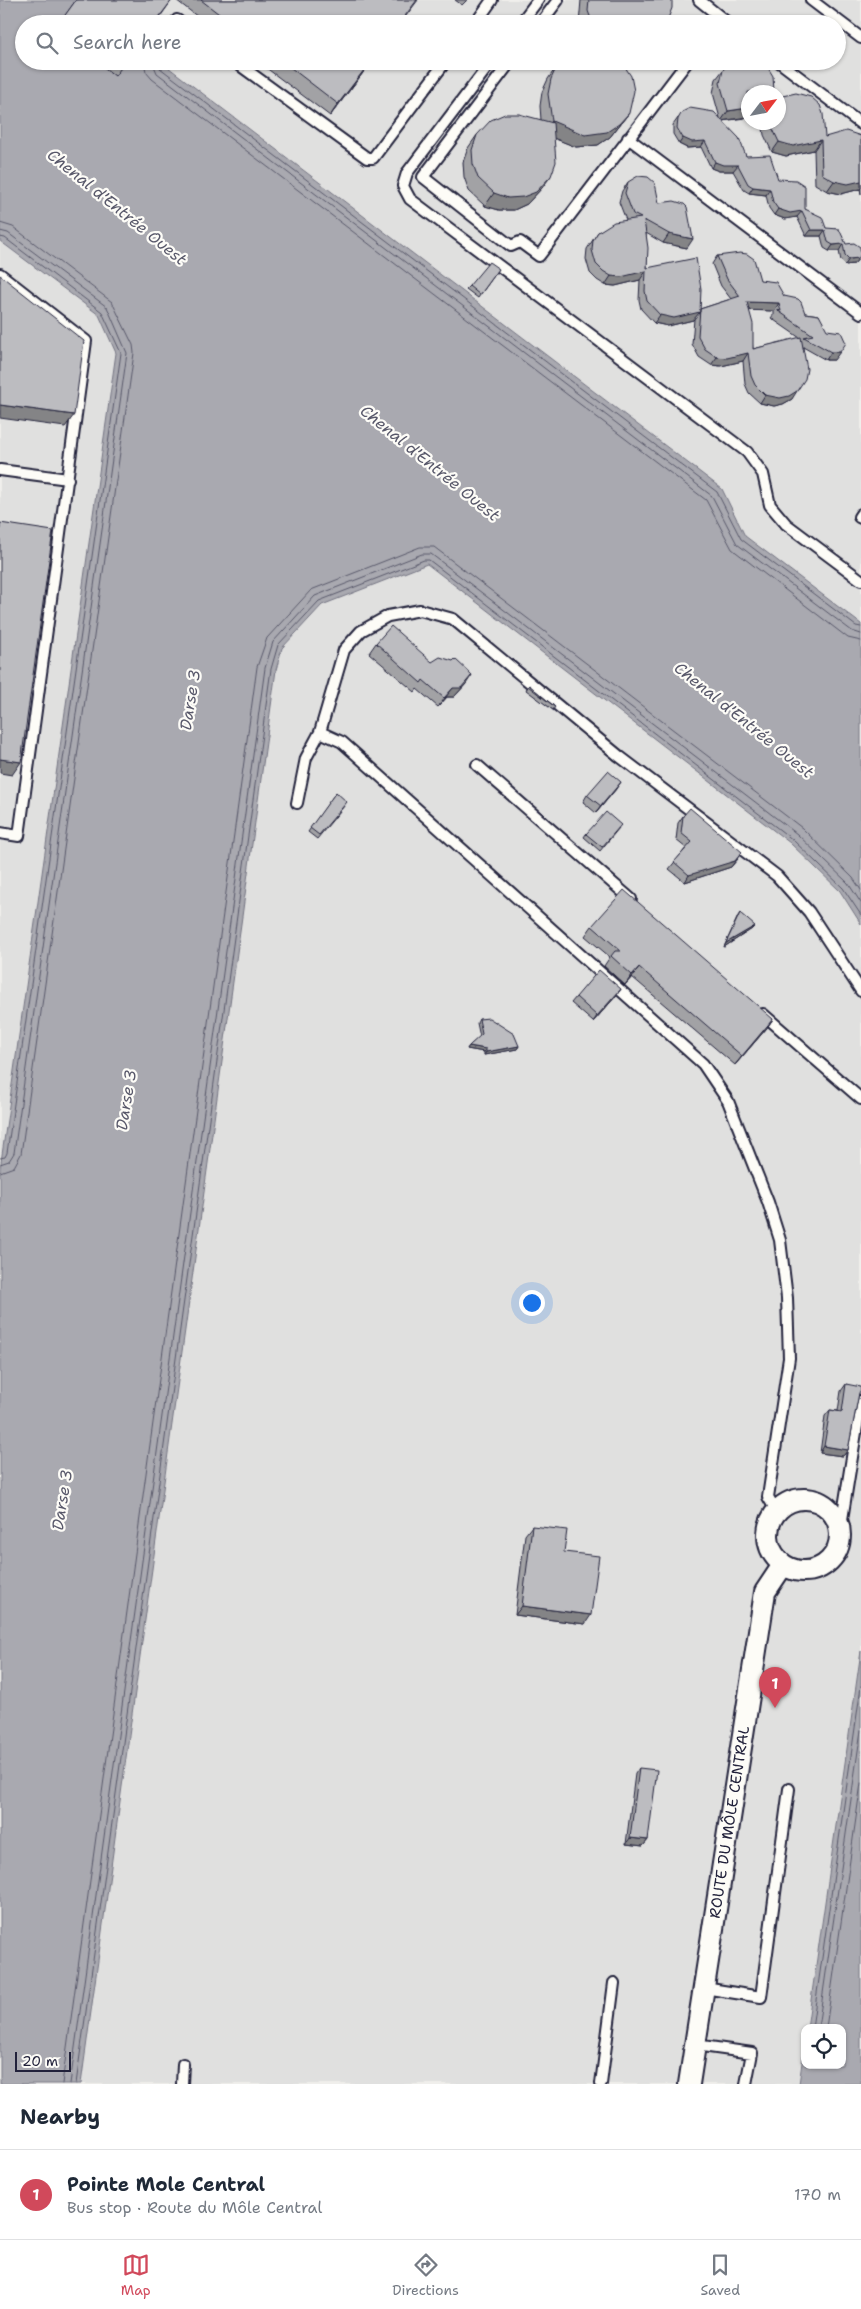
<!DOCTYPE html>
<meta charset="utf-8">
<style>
:root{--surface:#fff;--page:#f2f2f3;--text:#1f2937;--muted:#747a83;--line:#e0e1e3;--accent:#d1495b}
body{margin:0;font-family:"Shantell Sans",sans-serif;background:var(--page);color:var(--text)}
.controls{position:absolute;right:15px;bottom:15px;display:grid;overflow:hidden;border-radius:10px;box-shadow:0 1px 4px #0004}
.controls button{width:45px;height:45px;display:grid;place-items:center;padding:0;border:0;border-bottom:1px solid var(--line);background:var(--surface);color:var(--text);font:25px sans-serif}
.compass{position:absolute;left:741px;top:85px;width:45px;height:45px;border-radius:50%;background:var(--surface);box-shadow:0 1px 4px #0004;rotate:58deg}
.scale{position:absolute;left:15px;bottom:12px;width:56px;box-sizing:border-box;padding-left:5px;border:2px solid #22223b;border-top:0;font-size:14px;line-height:18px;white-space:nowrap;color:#22223b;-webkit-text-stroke:4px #fdfcf7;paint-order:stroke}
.you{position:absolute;left:531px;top:1302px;width:18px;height:18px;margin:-12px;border:4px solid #fff;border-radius:50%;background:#1a73e8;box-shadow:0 0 0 8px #1a73e833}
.badge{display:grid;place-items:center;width:32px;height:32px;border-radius:50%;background:var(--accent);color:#fff;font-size:16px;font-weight:700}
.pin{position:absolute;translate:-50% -41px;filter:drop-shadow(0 1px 2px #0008)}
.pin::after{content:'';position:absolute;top:26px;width:18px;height:15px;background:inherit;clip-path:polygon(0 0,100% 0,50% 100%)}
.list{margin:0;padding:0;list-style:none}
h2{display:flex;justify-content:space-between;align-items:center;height:65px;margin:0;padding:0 20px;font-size:21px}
h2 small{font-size:16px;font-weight:400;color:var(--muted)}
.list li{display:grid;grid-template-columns:32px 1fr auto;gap:15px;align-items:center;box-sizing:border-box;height:90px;padding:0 20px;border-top:1px solid var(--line)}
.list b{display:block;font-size:19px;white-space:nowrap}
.list p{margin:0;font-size:16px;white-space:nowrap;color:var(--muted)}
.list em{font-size:16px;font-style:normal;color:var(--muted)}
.icon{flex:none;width:28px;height:28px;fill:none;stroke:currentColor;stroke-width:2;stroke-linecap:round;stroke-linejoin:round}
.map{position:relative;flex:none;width:861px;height:2084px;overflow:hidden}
.search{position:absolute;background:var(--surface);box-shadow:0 1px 4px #0004;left:15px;right:15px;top:15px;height:55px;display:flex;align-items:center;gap:12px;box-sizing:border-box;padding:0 18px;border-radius:28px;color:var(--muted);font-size:19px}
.sheet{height:155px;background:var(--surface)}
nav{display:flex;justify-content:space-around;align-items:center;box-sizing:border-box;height:70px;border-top:1px solid var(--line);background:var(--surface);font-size:14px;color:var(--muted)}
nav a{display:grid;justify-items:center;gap:2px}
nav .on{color:var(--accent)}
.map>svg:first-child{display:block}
.built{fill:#e0e0df;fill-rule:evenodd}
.water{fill:#a9a9b0;stroke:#737381}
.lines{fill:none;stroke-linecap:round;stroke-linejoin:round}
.shore{stroke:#58586a;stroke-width:1}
.lane-casing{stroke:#22223b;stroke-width:14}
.street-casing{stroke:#22223b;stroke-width:24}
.lane{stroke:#fdfcf7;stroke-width:10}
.street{stroke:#fdfcf7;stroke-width:20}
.wall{fill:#a2a2a5;stroke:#22223b;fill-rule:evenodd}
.shaded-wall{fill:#848486;stroke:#22223b}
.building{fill:#bcbcc0;stroke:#22223b}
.labels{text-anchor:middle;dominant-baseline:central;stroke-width:4.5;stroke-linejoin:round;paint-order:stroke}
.street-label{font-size:15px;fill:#22223b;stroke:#fdfcf7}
.water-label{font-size:16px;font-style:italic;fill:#58586a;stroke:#fdfcf7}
</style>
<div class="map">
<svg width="861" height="2084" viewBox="0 0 861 2084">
<rect width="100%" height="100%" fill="#f0efec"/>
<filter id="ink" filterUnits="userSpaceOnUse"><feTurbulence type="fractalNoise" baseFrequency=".02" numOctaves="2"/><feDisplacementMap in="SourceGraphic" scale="10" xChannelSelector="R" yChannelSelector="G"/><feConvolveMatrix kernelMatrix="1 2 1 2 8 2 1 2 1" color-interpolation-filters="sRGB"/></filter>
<g filter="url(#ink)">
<path class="built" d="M79 0H861V624L745 536 722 489 161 61H837V24H111ZM748 92H778V122H748Z
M0 241 99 315 116 353 0 1169Z
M427 564 790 843 840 891 861 924V1651L807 2028H805L799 2084H81L276 670 282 648 322 605Z"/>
<path class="water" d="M0 0H79L110 24H24V61H160L722 489 745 536 861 624V924L840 891 790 843 427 564 322 605 282 648 276 670 81 2084H0V1169L116 353 99 315 0 241Z
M861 1651V2084H799L805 2041V2065H842V2028H807Z"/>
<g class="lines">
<path class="shore" d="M144 61 146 72 152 79 706 500 732 549 848 638 861 641
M152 61 157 73 712 496 737 544 852 631 861 634
M158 61 160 68 717 492 741 539 856 626 861 627
M0 223 13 227 112 302 133 345 134 353 21 1154 14 1167 0 1172
M0 231 8 233 107 307 127 353 14 1153 9 1161 0 1164
M0 237 5 238 102 312 121 353 7 1153 5 1157 0 1158
M812 2028 861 1686
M818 2028 861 1730
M826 2028 861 1783
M62 2084 257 667 267 638 311 590 420 547H434L802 828 853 878 861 890
M70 2084 265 668 273 642 315 596 422 554H431L797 834 848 883 861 903
M76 2084 271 669 278 645 319 601 424 560H429L793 840 843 888 861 915"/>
<defs>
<path id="lane" d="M699 0 729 24
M811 0 861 38
M177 20 182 24
M475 24 492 0
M520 24 538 0
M540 24 558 0
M234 61 367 158H373L446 61
M492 61 407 173 403 186 410 199 747 452 763 474 770 505 786 524 861 580
M511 61 423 177 511 246 520 242 539 256 688 61
M778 61 861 124
M628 138 861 313
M0 274 86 341 19 836 0 833
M0 470 68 479
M861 514 859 517 861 518
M320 732 344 650 361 631 388 616 420 610 453 619 619 756 777 876 809 912 861 991
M477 765 631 899
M297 803 306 758 320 732 342 742 703 1064 728 1101 768 1202 780 1240 787 1298 789 1358 768 1497 777 1512
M763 1014 861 1099
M840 1532 861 1401
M704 1988 761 1997 789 1789
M695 2045 752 2053 746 2084
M182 2084 183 2064
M601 2084 614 1983"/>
<g id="street">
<circle cx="804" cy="1535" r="36"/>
<path id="s1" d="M689 2084 765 1592 783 1565"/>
</g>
</defs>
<use href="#lane" class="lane-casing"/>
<use href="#street" class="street-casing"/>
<use href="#lane" class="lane"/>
<use href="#street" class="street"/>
</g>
<path class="wall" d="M76 0H172L155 24H59Z
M176 0H418L400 24H207Z
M455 0H467L462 5Z
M581 0H672L666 24H579Z
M96 61H126L115 76Z
M257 61H372L330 116Z
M557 66 629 113 610 137 598 145 576 147 554 138 542 188 527 204 514 210H499L485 206 469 191 464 177 463 162 468 148 477 135 541 120 540 106 542 92 548 79Z
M723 70 745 118 722 121 746 156 778 179 805 209 826 228 846 244 859 258 854 264 845 265 841 261 839 251H829L824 248 821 236H806L797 217 785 219 774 215 769 208 766 195 749 193 744 190 733 171H719L711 168 701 147 687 148 679 144 673 134V125L678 118H720L713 93 716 79Z
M762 122H778L825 137 861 136V194L860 189 841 194 827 191 815 184 814 150 786 156 772 152 764 135Z
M628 182 659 203 687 248 663 243 646 233 647 268 700 309 731 299 721 286 712 264 717 256 760 280 784 296 805 313 819 315 834 360H826L803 347 792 399 783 404 774 406 760 403 749 393 745 384 743 361 721 366 711 365 699 357 692 344 694 319 693 320 668 326 654 323 641 309 639 300 640 280 615 286 605 285 597 280 590 273 586 259 587 249 598 232 626 220 619 202 622 191ZM749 310 774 311V314L771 318 800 338 753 349Z
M499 269 478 298 466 289 469 286Z
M376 643 432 662 466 684 454 697H447L438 707 417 689 415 692 369 653Z
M529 685 555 707 553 710 526 690Z
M616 789 596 813 583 802 587 795Z
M336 792 345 805 317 839 308 832Z
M683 816 738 859 731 867 685 882 669 869 686 848 676 840 678 823Z
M619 828 600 851 584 837 586 834Z
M740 913 752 929 724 947 738 916Z
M592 926 773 1019 766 1029 735 1065 632 977 625 985 604 966 610 957 585 936Z
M621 989 616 996 593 1022 571 1003 576 997Z
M479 1019 519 1046 517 1049 484 1055V1052L467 1049 469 1046 480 1037 477 1023Z
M846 1384 859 1393 848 1450 843 1456 820 1453 825 1416 830 1410 838 1411 841 1391Z
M532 1526 564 1552 585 1624 515 1615 525 1535Z
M639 1768 648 1840 643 1846 626 1844 635 1774Z"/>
<path class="shaded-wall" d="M371 61H372L330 116 338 104Z
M748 108V117L721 121 728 111Z
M629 113 610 137 598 145 576 147 543 134 552 121Z
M683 138 705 141 701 147 687 148 679 144Z
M821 140 814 150 786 156 772 152 779 142Z
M715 162 738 165 733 171H719L711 168Z
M551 176 542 188 527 204 514 210H499L485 206 494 193Z
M834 181H861V188L860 189 841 194 827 191Z
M753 187 770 189 766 195 749 193Z
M778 209 802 211 797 217 785 219 774 215Z
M811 230H825L821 236H806Z
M669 234 693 239 687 248 663 243Z
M843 244 839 251H829L833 245Z
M859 258 854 264 845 265 849 259Z
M646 271 640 280 615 286 605 285 611 276Z
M747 302 779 303 774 311 741 310Z
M700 312 693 320 668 326 654 323 660 315Z
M831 352H840L834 360H826Z
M748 353 743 361 721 366 711 365 717 357Z
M797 391 792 399 783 404 774 406 760 403 765 395Z
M0 405 74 415 65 427 0 418Z
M472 675 466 684 454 697H447L438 707 453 688Z
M0 759 21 762 12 775 0 773Z
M621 782 616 789 596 813 601 806Z
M742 852 731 867 685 882 689 875Z
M755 926 752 929 724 947 726 943Z
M639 967 632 977 625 985 632 975Z
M621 989 616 996 593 1022 597 1016Z
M773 1019 766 1029 735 1065 742 1056Z
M469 1046 486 1049 484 1052 467 1049Z
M519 1046 517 1049 484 1055 486 1052Z
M824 1446 848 1450 843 1456 820 1453Z
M522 1606 591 1615 585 1624 515 1615Z
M630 1838 648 1840 643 1846 626 1844Z"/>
<path class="building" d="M76 0H172L154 24H71L63 18Z
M201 0H417L399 24H232Z
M589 0H672V8L666 24H593L588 11Z
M282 61H371L338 104Z
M564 61H620L625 67 631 76 634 91 629 113 619 124 607 132 585 135 552 121 548 94 551 79 557 66Z
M731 61H763L765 63 773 76 774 92H748V108L728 111 720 83 723 70Z
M796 93 811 97 820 105 823 114 825 137 846 131 861 136V181L848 184 834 181 822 174 821 140 793 146 779 142 771 125 770 122H778V97Z
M690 108 714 112 739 138 746 156 770 155 778 179 796 180 805 186V209L822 217 826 228 839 229 846 244 854 243 860 247 861 254 859 258 849 259 845 255 843 244 833 245 828 242 825 230H811L802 211 790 213 778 209 773 202 770 189 753 187 748 184 738 165H723L715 162 705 141 692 142 683 138 677 128 678 119 682 112Z
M505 114H519L553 123 556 162 551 176 536 192 523 197 508 198 494 193 478 178 473 164 472 150 477 135 491 120Z
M638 176 648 177 655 183 659 203 674 201 684 204 687 207 693 239 669 234 644 220 648 248 647 268 696 258 701 289 700 312 674 318 660 315 647 301 645 291 646 271 621 277 611 276 603 271 596 264 592 250 593 240 598 232 614 222 641 218 633 214 625 193 628 182Z
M740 253 747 254 754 259 760 280 776 282 784 296 798 299 801 302 805 313 819 315 827 330 841 332 846 343 840 352H831L804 337 813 335 777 310 781 311 779 303 747 302 753 324V349L801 337 807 369 805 379 797 391 789 396 780 398 765 395 755 385 751 376 748 353 727 358 717 357 705 349 698 336 700 309 740 296 727 279 717 256Z
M489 262 499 269 480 295 469 286Z
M0 275 84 341 74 415 0 405Z
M0 523 53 531 21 762 0 759Z
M391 626 432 662 440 657 453 661 455 659 472 675 461 688H453L444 698 423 680 421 683 376 643Z
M529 685 555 707 528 686Z
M608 771 621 782 601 806 587 795Z
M336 792 347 802 319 835 310 828Z
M690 808 742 852 735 861 689 875 674 862 692 842 681 833 683 816Z
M606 812 621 825 602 847 586 834Z
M624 890 773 1019 742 1056 639 967 632 975 611 956 615 951H621L592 926Z
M740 913 755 926 726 943Z
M599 970 621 989 597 1016 576 997Z
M489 1018 514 1034 519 1046 486 1052V1049L469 1046 482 1034 479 1019Z
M846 1384 861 1387V1389L859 1393 848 1450 824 1446 830 1410 842 1412Z
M532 1526 567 1530 564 1552 599 1556 591 1615 522 1606Z
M639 1768 657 1770 648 1840 630 1838Z"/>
</g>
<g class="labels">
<g class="street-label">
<text stroke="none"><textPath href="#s1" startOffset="265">ROUTE DU MÔLE CENTRAL</textPath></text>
</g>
<g class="water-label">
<text transform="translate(117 207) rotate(39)">Chenal d'Entrée Ouest</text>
<text transform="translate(430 463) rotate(39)">Chenal d'Entrée Ouest</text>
<text transform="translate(190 700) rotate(-81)">Darse 3</text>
<text transform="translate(744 720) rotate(39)">Chenal d'Entrée Ouest</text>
<text transform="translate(126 1100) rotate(-81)">Darse 3</text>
<text transform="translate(62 1500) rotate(-81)">Darse 3</text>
</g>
</g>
</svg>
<div class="controls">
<button><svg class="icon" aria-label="locate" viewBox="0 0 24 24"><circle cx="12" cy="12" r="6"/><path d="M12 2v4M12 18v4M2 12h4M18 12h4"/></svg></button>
</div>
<svg class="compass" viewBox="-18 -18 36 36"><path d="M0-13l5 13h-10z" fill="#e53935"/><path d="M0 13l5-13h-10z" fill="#747a83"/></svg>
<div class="scale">20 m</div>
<div class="you"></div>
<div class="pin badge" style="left:775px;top:1708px">1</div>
<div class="search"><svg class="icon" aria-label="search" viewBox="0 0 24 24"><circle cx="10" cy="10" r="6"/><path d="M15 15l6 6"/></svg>Search here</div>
</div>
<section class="sheet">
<h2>Nearby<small></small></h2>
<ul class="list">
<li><span class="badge">1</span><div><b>Pointe Mole Central</b><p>Bus stop · Route du Môle Central</p></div><em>170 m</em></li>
</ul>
</section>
<nav>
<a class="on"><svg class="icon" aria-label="map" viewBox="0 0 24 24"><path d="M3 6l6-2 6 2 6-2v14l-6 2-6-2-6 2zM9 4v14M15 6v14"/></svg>Map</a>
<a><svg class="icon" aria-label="directions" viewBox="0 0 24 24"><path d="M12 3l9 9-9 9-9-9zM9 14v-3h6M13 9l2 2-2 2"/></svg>Directions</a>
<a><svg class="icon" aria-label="saved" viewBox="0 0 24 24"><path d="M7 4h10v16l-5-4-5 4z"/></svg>Saved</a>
</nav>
